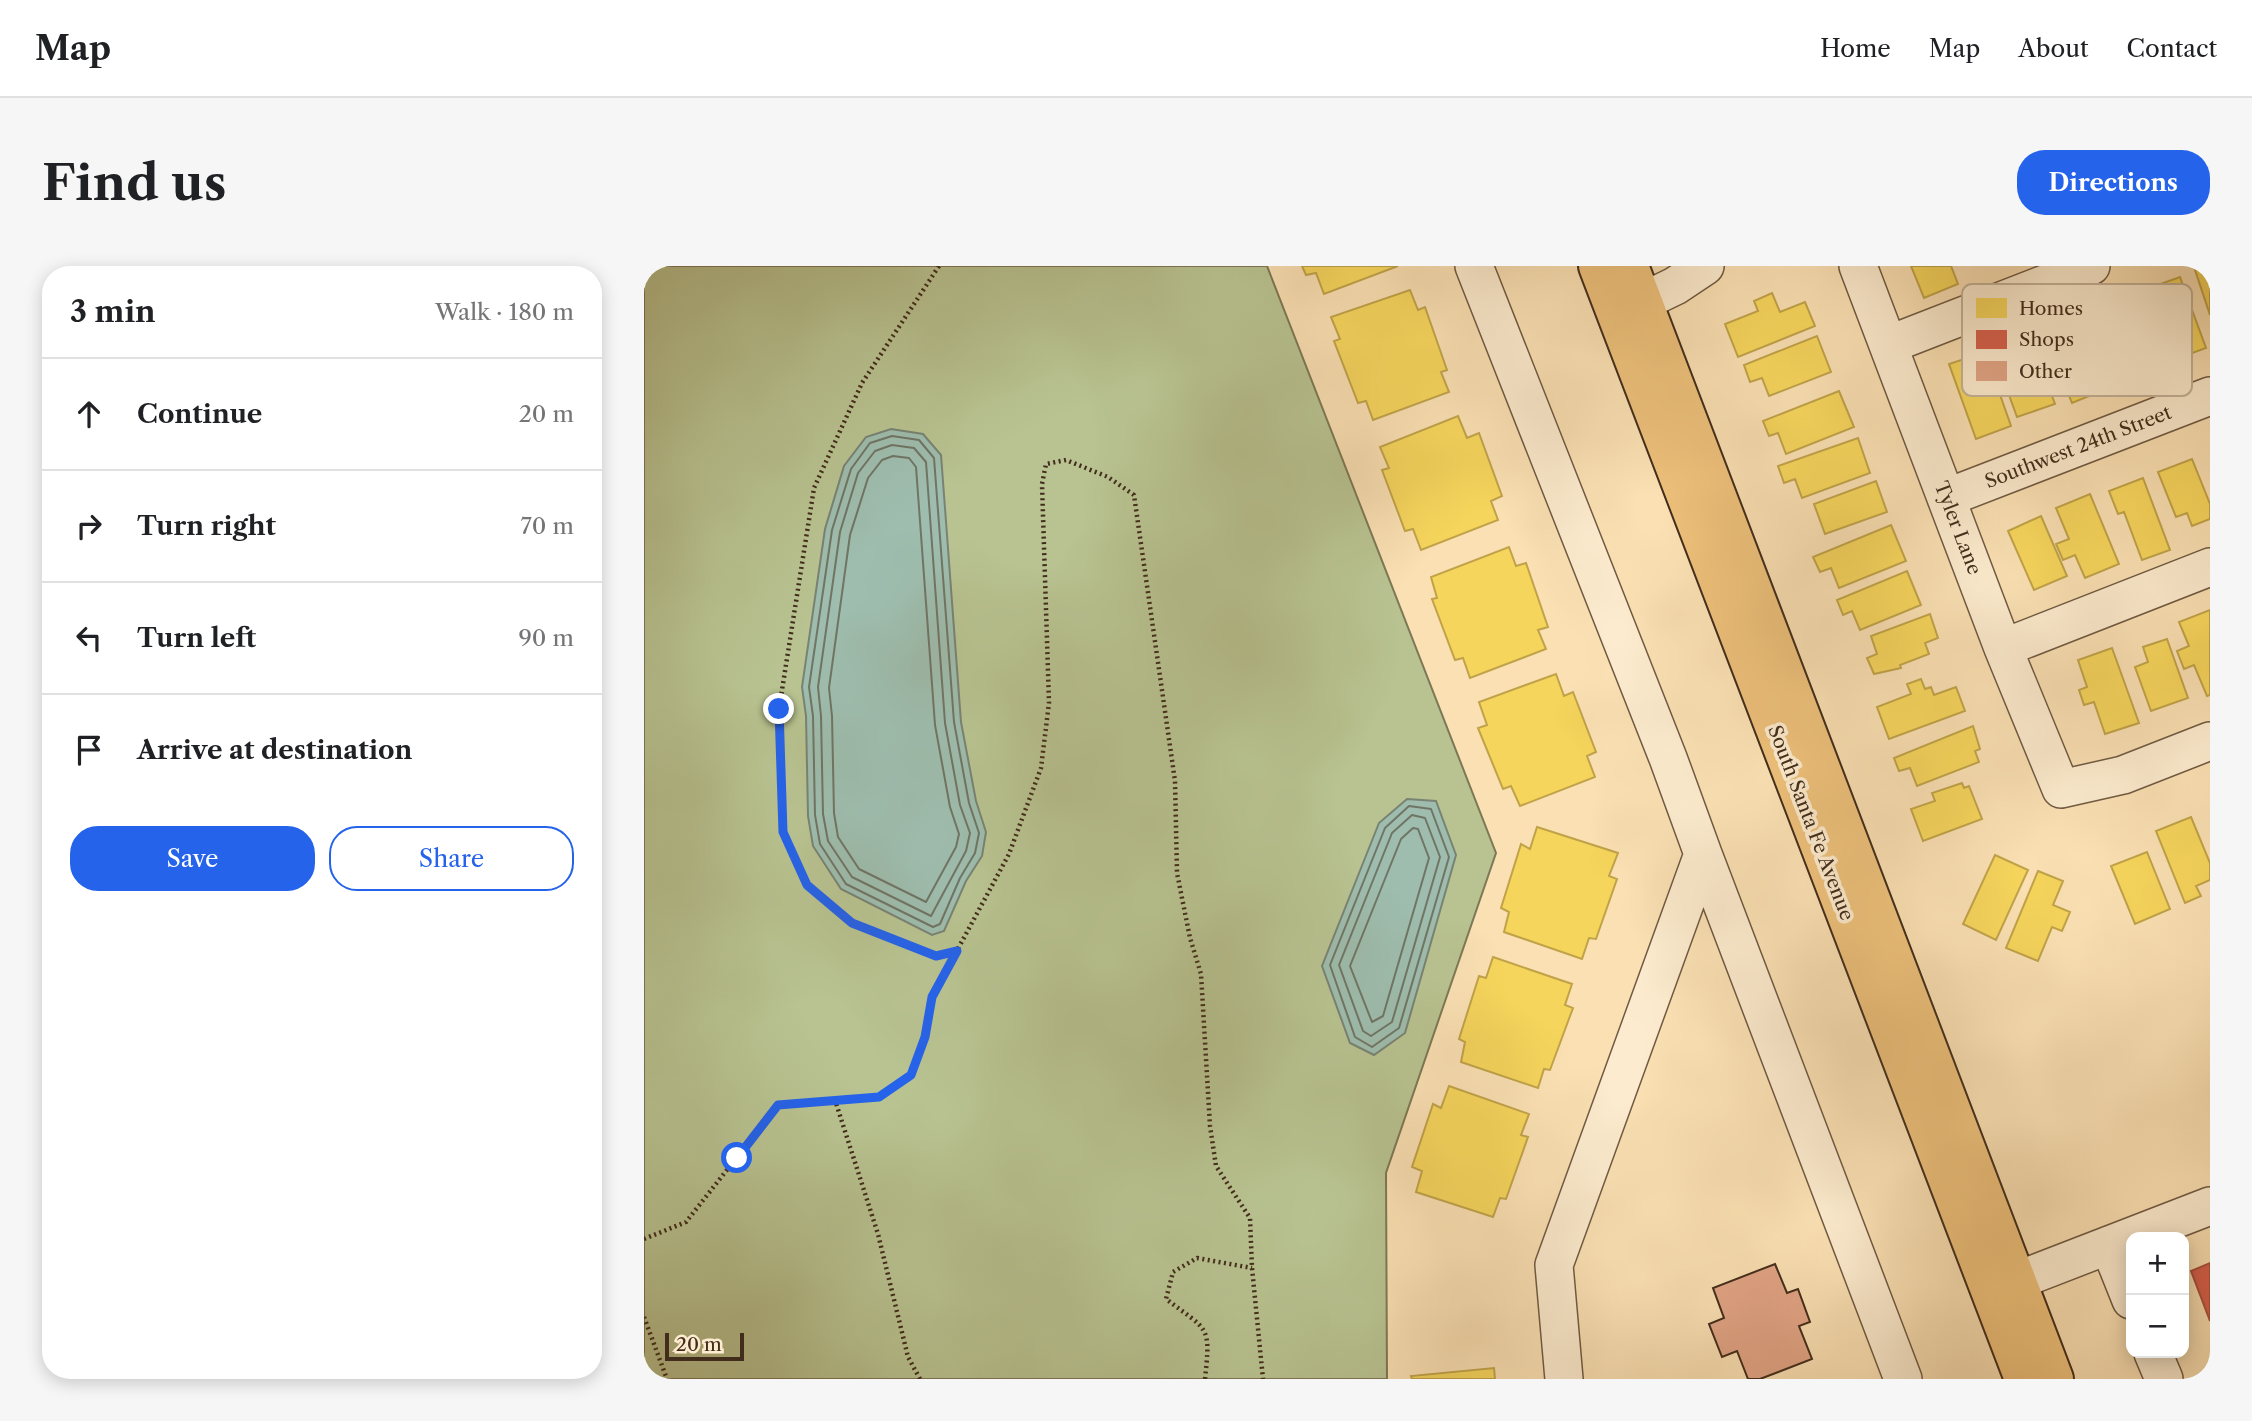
<!DOCTYPE html>
<meta charset="utf-8">
<style>
:root{--surface:#fff;--page:#f6f6f6;--text:#202124;--muted:#757577;--line:#e0e0e0;--accent:#2563eb}
body{margin:0;font-family:"Libre Caslon Text",serif;background:var(--page);color:var(--text)}
.controls{position:absolute;right:21px;bottom:21px;display:grid;overflow:hidden;border-radius:14px;box-shadow:0 4px 18px #0003}
.controls button{width:63px;height:63px;display:grid;place-items:center;padding:0;border:0;border-bottom:2px solid var(--line);background:var(--surface);color:var(--text);font:35px sans-serif}
.scale{position:absolute;left:21px;bottom:18px;width:79px;box-sizing:border-box;padding-left:7px;border:4px solid #422d1c;border-top:0;font-size:19px;line-height:24px;white-space:nowrap;color:#422d1c;-webkit-text-stroke:5px #fcebce;paint-order:stroke}
.stop{position:absolute;width:21px;height:21px;margin:-16px;border:5px solid #2563eb;border-radius:50%;background:#fff}
.stop.end{background:#2563eb;border-color:#fff;box-shadow:0 2px 7px #0008}
.list{margin:0;padding:0;list-style:none}
h2{display:flex;justify-content:space-between;align-items:center;height:91px;margin:0;padding:0 28px;font-size:30px}
h2 small{font-size:23px;font-weight:400;color:var(--muted)}
.list li{display:grid;grid-template-columns:46px 1fr auto;gap:21px;align-items:center;box-sizing:border-box;height:112px;padding:0 28px;border-top:2px solid var(--line)}
.list b{display:block;font-size:26px;white-space:nowrap}
.list em{font-size:23px;font-style:normal;color:var(--muted)}
.actions{display:flex;gap:14px;padding:21px 28px}
.actions a{flex:1;padding:16px 0;border:2px solid var(--accent);border-radius:28px;text-align:center;font-size:24px;color:var(--accent)}
.actions .main{background:var(--accent);color:#fff}
.icon{flex:none;width:38px;height:38px;fill:none;stroke:currentColor;stroke-width:2;stroke-linecap:round;stroke-linejoin:round}
.map{position:relative;flex:none;width:1566px;height:1113px;overflow:hidden;border-radius:28px}
header{display:flex;align-items:center;gap:42px;box-sizing:border-box;height:98px;padding:0 35px;background:var(--surface);border-bottom:2px solid var(--line)}
header strong{font-size:33px}
nav{display:flex;gap:38px;margin-inline-start:auto;font-size:24px}
.intro{display:flex;align-items:center;justify-content:space-between;box-sizing:border-box;height:168px;padding:0 42px}
h1{margin:0;font-size:49px}
.button{padding:18px 32px;border-radius:28px;background:var(--accent);color:#fff;font-size:24px;font-weight:700}
main{display:flex;gap:42px;padding:0 42px}
aside{flex:1;background:var(--surface);border-radius:28px;box-shadow:0 4px 18px #0003}
.map>svg:first-child{display:block}
.green{fill:#b8c391;stroke:#7d7856;stroke-width:2}
.water{fill:#9ebdae;stroke:#798374;stroke-width:2}
.homes{fill:#f6d55c;stroke:#c0a349;stroke-width:2}
.shops{fill:#d6604d;stroke:#aa513e;stroke-width:2}
.lines{fill:none;stroke-linecap:round;stroke-linejoin:round}
.shore{stroke:#707565;stroke-width:2}
.building{fill:#e1a485;stroke:#422d1c;stroke-width:2}
.minor-casing{stroke:#705a42;stroke-width:40}
.major-casing{stroke:#422d1c;stroke-width:42}
.path{stroke:#422d1c;stroke-width:4.5;stroke-dasharray:2 3.5;stroke-linecap:butt}
.minor{stroke:#fcebce;stroke-width:37}
.major{stroke:#edc07a;stroke-width:38}
.route{stroke:#2563eb;stroke-width:9}
.labels{text-anchor:middle;dominant-baseline:central;stroke-width:7;stroke-linejoin:round;paint-order:stroke}
.street-label{font-size:19px;fill:#422d1c;stroke:#fcebce}
.key{fill:#fcebce;stroke:#c4b299;stroke-width:2}
.key-label{font-size:19px;fill:#422d1c}
</style>
<header>
<strong>Map</strong>
<nav><a>Home</a><a>Map</a><a>About</a><a>Contact</a></nav>
</header>
<div class="intro"><h1>Find us</h1><a class="button">Directions</a></div>
<main>
<aside>
<h2>3 min<small>Walk · 180 m</small></h2>
<ul class="list">
<li><svg class="icon" aria-label="ahead" viewBox="0 0 24 24"><path d="M12 20V5M6 11l6-6 6 6"/></svg><div><b>Continue</b></div><em>20 m</em></li>
<li><svg class="icon" aria-label="right" viewBox="0 0 24 24"><path d="M7 20v-9h11M14 6l5 5-5 5"/></svg><div><b>Turn right</b></div><em>70 m</em></li>
<li><svg class="icon" aria-label="left" viewBox="0 0 24 24"><path d="M17 20v-9H6M10 6l-5 5 5 5"/></svg><div><b>Turn left</b></div><em>90 m</em></li>
<li><svg class="icon" aria-label="arrive" viewBox="0 0 24 24"><path d="M6 21V4h12l-3 4 3 4H6"/></svg><div><b>Arrive at destination</b></div></li>
</ul>
<div class="actions"><a class="main">Save</a><a>Share</a></div>
</aside>
<div class="map">
<svg width="1566" height="1113" viewBox="0 0 1566 1113">
<rect width="100%" height="100%" fill="#fae0b3"/>
<filter id="stains"><feTurbulence type="fractalNoise" baseFrequency=".00286" numOctaves="4"/><feColorMatrix values="0 0 0 0 .2 0 0 0 0 .09 0 0 0 0 .02 0 0 0 .5 -.17"/></filter>
<radialGradient id="worn" r=".72"><stop offset=".6" stop-color="#630" stop-opacity="0"/><stop offset="1" stop-color="#630" stop-opacity=".3"/></radialGradient>
<path class="green" d="M0 0H623L852 587 742 907 743 1113H0Z"/>
<path class="water" d="M247 163 279 168 297 189 317 456 332 535 342 566 338 590 322 615 300 665 288 669 197 623 169 580 164 550 162 450 158 421 181 263 200 200 222 171Z
M763 533 792 535 812 589 761 767 730 789 706 777 678 700 735 557Z"/>
<path class="homes" d="M658 0H754L680 28 672 7 662 9Z
M1267 0H1307L1314 18 1280 32Z
M1561 0H1566V49L1551 4Z
M1536 11 1562 82 1521 97 1511 72 1523 68 1505 22Z
M766 24 774 44 781 41 803 104 797 106 805 126 729 154 722 135 714 137 690 75 696 73 687 51Z
M1128 27 1136 46 1161 36 1171 60 1094 91 1081 58 1114 45 1110 35Z
M1437 51 1465 122 1428 137 1414 103 1404 107 1398 91 1410 86 1401 65Z
M1173 70 1187 106 1125 130 1118 112 1106 116 1100 99Z
M1389 79 1411 138 1373 151 1356 104 1369 99 1365 87Z
M1341 86 1367 160 1332 173 1305 98Z
M1195 125 1210 161 1142 188 1134 167 1125 170 1119 155Z
M814 150 823 172 835 167 858 230 847 235 854 254 777 284 769 263 761 265 738 204 745 202 736 181Z
M1214 172 1226 207 1158 232 1151 213 1140 217 1134 200Z
M1548 193 1566 238V253L1548 260 1543 247 1532 251 1514 206Z
M1499 212 1526 284 1498 294 1480 246 1474 248 1465 225Z
M1232 215 1243 246 1181 268 1170 238Z
M1446 228 1475 298 1441 312 1431 289 1419 294 1412 278 1425 273 1412 242Z
M1397 250 1423 310 1390 324 1364 265Z
M1247 259 1262 295 1195 322 1187 302 1176 306 1169 291Z
M865 281 872 300 882 297 904 361 894 364 902 383 826 412 819 392 811 394 788 333 793 332 787 311Z
M1263 305 1277 339 1216 364 1208 345 1199 349 1193 334Z
M1566 344V429L1563 430 1550 399 1540 403 1533 385 1545 380 1535 356Z
M1286 348 1294 372 1281 377 1285 388 1256 399 1257 402 1230 408 1223 392 1233 388 1227 370Z
M1523 373 1544 432 1507 445 1491 401 1504 396 1499 381Z
M1468 382 1495 457 1461 468 1450 436 1440 439 1435 424 1443 421 1434 394Z
M912 408 920 430 929 426 952 486 943 490 951 511 876 540 867 520 859 523 834 462 843 459 835 436Z
M1277 413 1281 423 1287 421 1290 429 1312 421 1321 445 1245 473 1233 441 1267 428 1263 418Z
M1329 460 1336 483 1331 485 1335 496 1273 520 1266 502 1255 505 1250 492Z
M1318 517 1320 522 1325 520 1338 553 1279 575 1267 543 1291 535 1288 527Z
M1547 551 1566 597V614L1552 620 1557 630 1541 637 1512 565Z
M893 561 974 587 965 610 973 613 952 673 945 672 938 693 860 666 865 646 857 642 877 578 886 583Z
M1503 586 1526 643 1491 658 1467 600Z
M1351 589 1384 604 1352 674 1319 658Z
M1394 605 1419 615 1409 639 1426 646 1418 665 1408 661 1394 695 1362 682Z
M849 691 928 718 921 739 929 742 906 804 900 803 894 822 817 796 821 776 815 773 835 710 842 712Z
M805 820 885 848 877 869 884 871 862 933 856 932 849 951 772 926 778 905 768 901 789 838 797 842Z
M850 1102 851 1113H768L767 1110Z"/>
<path class="shops" d="M1566 997V1055L1547 1005Z"/>
<g class="lines">
<path class="shore" d="M248 170 275 174 290 192 310 456 325 537 335 567 331 587 316 612 296 658 289 661 202 618 176 578 171 549 169 450 165 421 188 264 207 203 226 177Z
M248 179 270 182 282 196 301 457 316 539 326 567 322 585 287 650 208 611 184 575 179 548 177 450 174 421 196 266 214 207 231 185Z
M249 190 265 192 272 201 291 459 306 541 315 568 312 581 282 636 215 603 194 571 190 547 188 450 185 422 206 269 224 212 238 194Z
M765 540 787 543 805 591 755 762 728 781 711 771 686 699 741 562Z
M768 549 781 552 796 591 748 756 727 770 719 765 695 699 748 567Z
M769 562 774 563 785 592 739 750 728 756 706 700 757 573Z"/>
</g>
<path class="building" d="M1131 998 1143 1027 1154 1023 1166 1056 1155 1060 1168 1093 1116 1113H1104L1093 1085 1078 1091 1065 1058 1080 1052 1069 1022Z"/>
<g class="lines">
<defs>
<path id="minor" d="M830 0 1024 492 1059 588 1259 1113
M1214 0 1359 382 1417 523 1479 509 1566 475
M973 48 1031 20 1061 0
M1244 79 1447 0
M1302 232 1566 130
M1359 382 1566 301
M1465 979 1487 1034
M1372 1015 1566 940
M1509 1087 1520 1113
M920 1113 910 999 1059 588"/>
<path id="major" d="M954 0 1380 1113
M985 0 1410 1113"/>
</defs>
<use href="#minor" class="minor-casing"/>
<use href="#major" class="major-casing"/>
<path class="path" d="M295 0 218 117 170 222 135 443 139 566 163 619 208 657 292 690 313 685
M0 973 42 956 134 839 191 834
M0 1051 23 1113
M276 1113 264 1091 234 968 191 834 235 831 267 809 281 771 288 731 365 588 397 502 405 437 398 218 402 198 422 194 464 211 490 229 531 515 533 607 546 672 557 708 566 860 572 900 606 952 608 1002 619 1113
M561 1113C567 1058 564 1065 522 1033L529 1006 553 992 608 1002"/>
<use href="#minor" class="minor"/>
<use href="#major" class="major"/>
</g>
<g class="lines">
<path class="route" d="M93 892 134 839 235 831 267 809 281 771 288 731 313 685 292 690 208 657 163 619 139 566 135 443"/>
</g>
<g class="labels">
<g class="street-label">
<text transform="translate(1434 181) rotate(-21)">Southwest 24th Street</text>
<text transform="translate(1314 262) rotate(69)">Tyler Lane</text>
<text transform="translate(1167 557) rotate(69)">South Santa Fe Avenue</text>
</g>
</g>
<rect x="1318" y="18" width="230" height="112" rx="10" class="key"/>
<rect x="1332" y="32" width="31" height="20" fill="#f6d55c"/>
<rect x="1332" y="64" width="31" height="19" fill="#d6604d"/>
<rect x="1332" y="95" width="31" height="20" fill="#e1a485"/>
<g class="key-label">
<text x="1375" y="49">Homes</text>
<text x="1375" y="80">Shops</text>
<text x="1375" y="112">Other</text>
</g>
<rect width="100%" height="100%" filter="url(#stains)"/>
<rect width="100%" height="100%" fill="url(#worn)"/>
</svg>
<div class="controls">
<button>+</button>
<button>−</button>
</div>
<div class="scale">20 m</div>
<div class="stop" style="left:93px;top:892px"></div>
<div class="stop end" style="left:135px;top:443px"></div>
</div>
</main>
